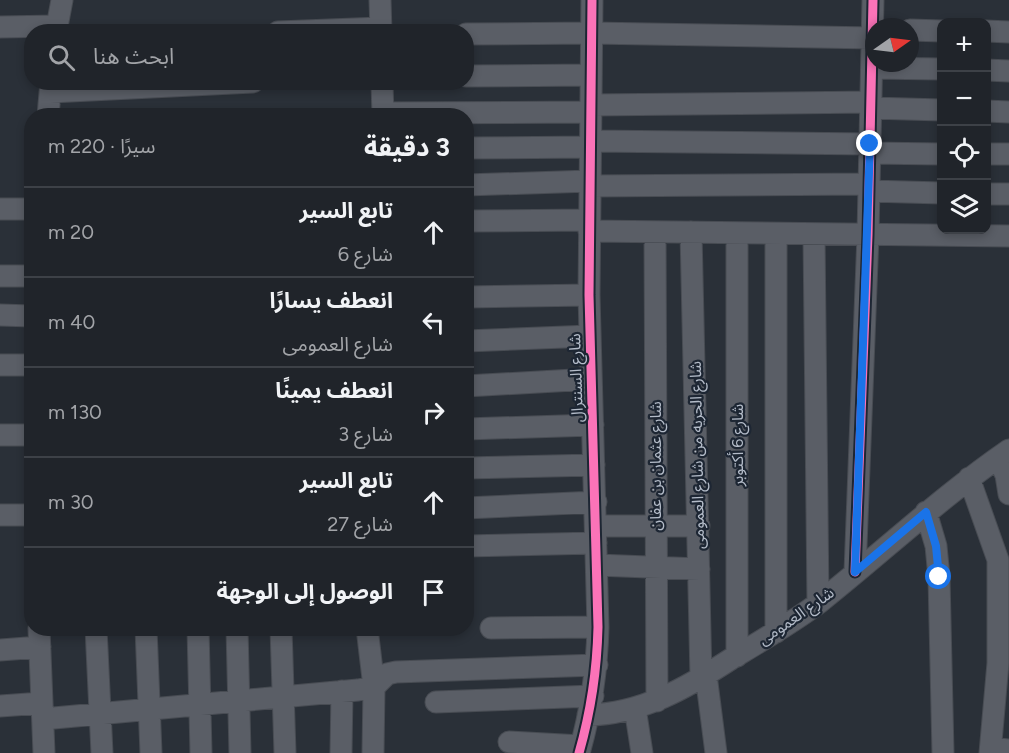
<!DOCTYPE html>
<html lang="ar">
<meta charset="utf-8">
<style>
:root{--surface:#20242a;--page:#282c32;--text:#f1f3f6;--muted:#a2a4a8;--line:#3d4147}
body{margin:0;font-family:Figtree,"Noto Sans Arabic",sans-serif;background:var(--page);color:var(--text);direction:rtl}
.controls{position:absolute;right:18px;top:18px;display:grid;overflow:hidden;border-radius:12px;box-shadow:0 3px 9px #0003}
.controls button{width:54px;height:54px;display:grid;place-items:center;padding:0;border:0;border-bottom:2px solid var(--line);background:var(--surface);color:var(--text);font:30px sans-serif}
.compass{position:absolute;left:865px;top:18px;width:54px;height:54px;border-radius:50%;background:var(--surface);box-shadow:0 3px 9px #0003;rotate:76deg}
.stop{position:absolute;width:18px;height:18px;margin:-14px;border:4px solid #1a73e8;border-radius:50%;background:#fff}
.stop.end{background:#1a73e8;border-color:#fff;box-shadow:0 2px 6px #0008}
.list{margin:0;padding:0;list-style:none}
h2{display:flex;justify-content:space-between;align-items:center;height:78px;margin:0;padding:0 24px;font-size:26px}
h2 small{font-size:20px;font-weight:400;color:var(--muted)}
.list li{display:grid;grid-template-columns:39px 1fr auto;gap:18px;align-items:center;box-sizing:border-box;height:90px;padding:0 24px;border-top:2px solid var(--line)}
.list b{display:block;font-size:22px;white-space:nowrap}
.list p{margin:0;font-size:20px;white-space:nowrap;color:var(--muted)}
.list em{font-size:20px;font-style:normal;color:var(--muted)}
.icon{flex:none;width:33px;height:33px;fill:none;stroke:currentColor;stroke-width:2;stroke-linecap:round;stroke-linejoin:round}
.map{position:relative;flex:none;width:1009px;height:753px;overflow:hidden;direction:ltr}
.search{position:absolute;background:var(--surface);box-shadow:0 3px 9px #0003;left:24px;top:24px;width:450px;height:66px;display:flex;align-items:center;gap:15px;box-sizing:border-box;padding:0 21px;border-radius:24px;color:var(--muted);font-size:22px}
.panel{position:absolute;background:var(--surface);box-shadow:0 3px 9px #0003;left:24px;top:108px;width:450px;height:528px;border-radius:24px;direction:rtl}
.map>svg:first-child{display:block}
.lines{fill:none;stroke-linecap:round;stroke-linejoin:round}
.minor-casing{stroke:#484c53;stroke-width:23}
.minor{stroke:#5a5e66;stroke-width:21}
.cycleway-casing{stroke:#1d2633;stroke-width:13}
.cycleway{stroke:#fb73b8;stroke-width:9}
.route{stroke:#1a73e8;stroke-width:8}
.labels{text-anchor:middle;dominant-baseline:central;stroke-width:4.5;stroke-linejoin:round;paint-order:stroke}
.street-label{font-size:16px;fill:#b4bcc9;stroke:#1d2633}
</style>
<div class="map">
<svg width="1009" height="753" viewBox="0 0 1009 753">
<rect width="100%" height="100%" fill="#2a3038"/>
<g class="lines">
<defs>
<path id="minor" d="M380 0 381 32
M0 27 56 26
M910 30 942 31
M986 31 1009 32
M56 32 62 0
M278 32 381 28
M466 34 592 33 873 38
M872 68 942 69
M986 70 1009 71
M466 76 591 75
M382 82 383 116
M50 92 253 82
M591 105 871 102
M871 108 942 110
M986 111 1009 112
M383 113 591 112
M48 116 51 82
M590 141 870 144
M466 148 590 147
M870 153 942 154
M986 154H1009
M466 185 590 181
M589 186 869 184
M869 191 942 193
M986 194H1009
M0 209H32
M466 221 589 220
M589 231 1009 236
M655 232 657 701
M691 232 701 678
M776 234V632
M814 235 818 603
M0 276H32
M466 297 589 295
M0 315 32 316
M466 341 590 336
M0 365H32
M466 386 591 379
M466 429 593 425
M0 435H32
M998 458 1006 475 1009 494
M466 468 594 465
M969 478 998 560V663L990 753
M466 508 596 502
M926 512 936 546 939 577 943 753
M0 515H32
M596 526H699
M466 546 596 543
M597 565 699 569
M855 572 868 235 873 0
M39 628 44 753
M96 628 102 753
M146 628 151 753
M198 628 201 753
M237 628 240 753
M281 628 285 753
M367 628 374 687 373 753
M491 628 598 627
M0 650 40 647
M737 656V233
M706 675 716 753
M436 702 593 696
M0 706 42 703
M635 708 642 753
M588 715C642 714 688 687 731 659 761 641 792 623 820 602 883 552 942 496 1009 450
M43 719 358 690 374 687 387 674 396 672 597 665
M509 742 581 746
M991 748 1009 750
M341 753 342 691
M579 753C591 711 597 671 598 627L589 295 592 0"/>
</defs>
<use href="#minor" class="minor-casing"/>
<use href="#minor" class="minor"/>
<defs>
<path id="cycleway" d="M855 572 868 235 873 0
M579 753C591 711 597 671 598 627L589 295 592 0"/>
</defs>
<use href="#cycleway" class="cycleway-casing"/>
<use href="#cycleway" class="cycleway"/>
</g>
<g class="lines">
<path class="route" d="M870 144 855 572 926 512 936 546 939 577"/>
</g>
<g class="labels">
<g class="street-label">
<text transform="translate(576 378) rotate(-92)">شارع السنترال</text>
<text transform="translate(737 445) rotate(-90)">شارع 6 أكتوبر</text>
<text transform="translate(697 455) rotate(-91)">شارع الحريه من شارع العمومى</text>
<text transform="translate(655 466) rotate(-90)">شارع عثمان بن عفان</text>
<text transform="translate(796 616) rotate(-35)">شارع العمومى</text>
</g>
</g>
</svg>
<div class="controls">
<button>+</button>
<button>−</button>
<button><svg class="icon" aria-label="locate" viewBox="0 0 24 24"><circle cx="12" cy="12" r="6"/><path d="M12 2v4M12 18v4M2 12h4M18 12h4"/></svg></button>
<button><svg class="icon" aria-label="layers" viewBox="0 0 24 24"><path d="M12 4l9 5-9 5-9-5zM3 14l9 5 9-5"/></svg></button>
</div>
<svg class="compass" viewBox="-18 -18 36 36"><path d="M0-13l5 13h-10z" fill="#e53935"/><path d="M0 13l5-13h-10z" fill="#a2a4a8"/></svg>
<div class="stop" style="left:939px;top:577px"></div>
<div class="stop end" style="left:870px;top:144px"></div>
<div class="search"><svg class="icon" aria-label="search" viewBox="0 0 24 24"><circle cx="10" cy="10" r="6"/><path d="M15 15l6 6"/></svg>ابحث هنا</div>
<section class="panel">
<h2>3 دقيقة<small>سيرًا · 220 m</small></h2>
<ul class="list">
<li><svg class="icon" aria-label="ahead" viewBox="0 0 24 24"><path d="M12 20V5M6 11l6-6 6 6"/></svg><div><b>تابع السير</b><p>شارع 6</p></div><em>20 m</em></li>
<li><svg class="icon" aria-label="left" viewBox="0 0 24 24"><path d="M17 20v-9H6M10 6l-5 5 5 5"/></svg><div><b>انعطف يسارًا</b><p>شارع العمومى</p></div><em>40 m</em></li>
<li><svg class="icon" aria-label="right" viewBox="0 0 24 24"><path d="M7 20v-9h11M14 6l5 5-5 5"/></svg><div><b>انعطف يمينًا</b><p>شارع 3</p></div><em>130 m</em></li>
<li><svg class="icon" aria-label="ahead" viewBox="0 0 24 24"><path d="M12 20V5M6 11l6-6 6 6"/></svg><div><b>تابع السير</b><p>شارع 27</p></div><em>30 m</em></li>
<li><svg class="icon" aria-label="arrive" viewBox="0 0 24 24"><path d="M6 21V4h12l-3 4 3 4H6"/></svg><div><b>الوصول إلى الوجهة</b></div></li>
</ul>
</section>
</div>
